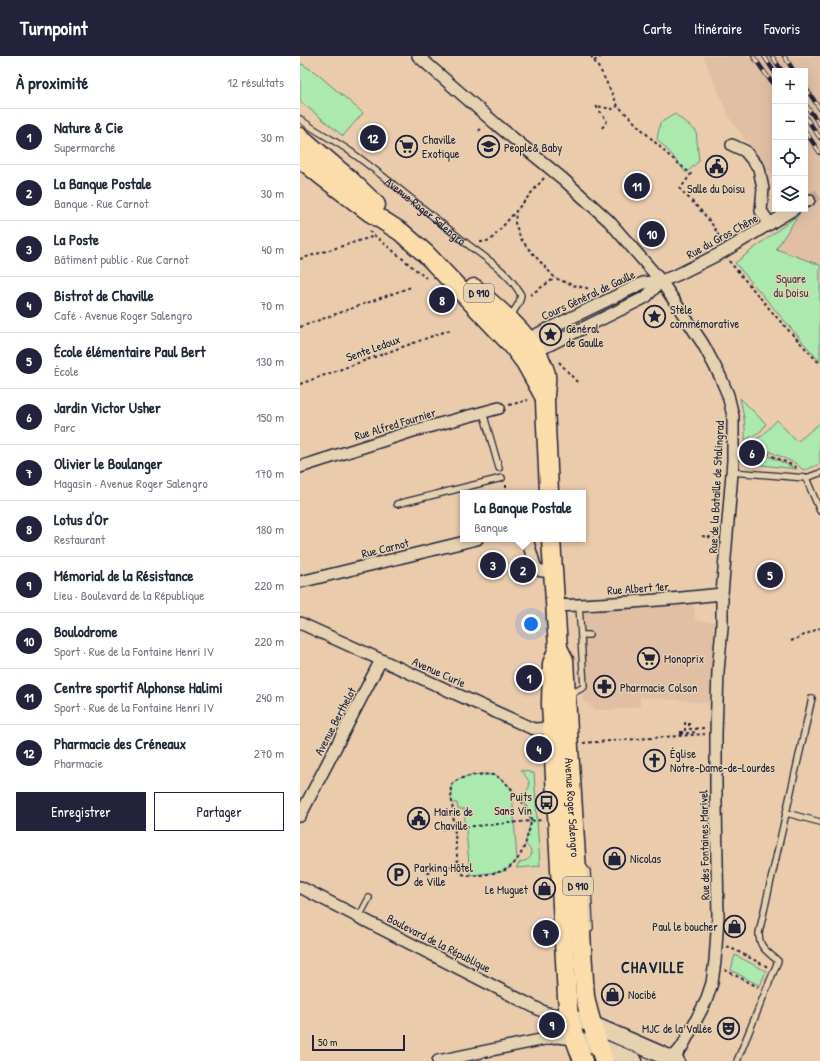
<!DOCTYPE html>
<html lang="fr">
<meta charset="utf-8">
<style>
:root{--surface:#fff;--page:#f6f6f7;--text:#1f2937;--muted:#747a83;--line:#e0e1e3;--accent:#22223b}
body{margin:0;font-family:"Patrick Hand",sans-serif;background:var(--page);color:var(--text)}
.controls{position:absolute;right:12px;top:12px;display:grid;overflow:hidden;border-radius:0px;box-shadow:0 4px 16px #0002}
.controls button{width:36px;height:36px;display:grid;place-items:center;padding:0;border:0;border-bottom:1px solid var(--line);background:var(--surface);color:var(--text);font:20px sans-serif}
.scale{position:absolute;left:12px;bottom:10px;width:93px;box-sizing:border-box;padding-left:4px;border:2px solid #22223b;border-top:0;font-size:11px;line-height:14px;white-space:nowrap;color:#22223b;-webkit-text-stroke:3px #e6d2b0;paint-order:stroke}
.you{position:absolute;left:231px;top:568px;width:14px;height:14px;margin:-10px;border:3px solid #fff;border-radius:50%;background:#1a73e8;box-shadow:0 0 0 6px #1a73e833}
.badge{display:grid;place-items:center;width:26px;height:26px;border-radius:50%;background:var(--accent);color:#fff;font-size:13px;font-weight:700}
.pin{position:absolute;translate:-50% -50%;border:2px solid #fff;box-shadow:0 1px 4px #0006}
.popup{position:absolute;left:160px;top:434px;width:126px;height:52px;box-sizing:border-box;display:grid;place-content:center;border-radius:0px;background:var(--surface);filter:drop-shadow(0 1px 3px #0005);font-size:13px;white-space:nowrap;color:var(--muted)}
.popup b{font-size:15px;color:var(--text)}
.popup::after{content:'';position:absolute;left:50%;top:100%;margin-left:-8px;border:8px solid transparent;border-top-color:var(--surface)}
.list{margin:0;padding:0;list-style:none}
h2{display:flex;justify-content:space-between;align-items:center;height:52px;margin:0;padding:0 16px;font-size:17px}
h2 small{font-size:13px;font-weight:400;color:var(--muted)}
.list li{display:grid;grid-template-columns:26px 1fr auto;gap:12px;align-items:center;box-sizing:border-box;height:56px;padding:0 16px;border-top:1px solid var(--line)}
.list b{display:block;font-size:15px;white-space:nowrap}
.list p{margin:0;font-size:13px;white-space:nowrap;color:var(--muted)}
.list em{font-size:13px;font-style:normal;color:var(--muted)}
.actions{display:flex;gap:8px;padding:12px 16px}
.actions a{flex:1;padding:9px 0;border:1px solid var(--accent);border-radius:0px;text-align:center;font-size:14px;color:var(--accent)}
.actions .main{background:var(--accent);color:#fff}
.icon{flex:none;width:22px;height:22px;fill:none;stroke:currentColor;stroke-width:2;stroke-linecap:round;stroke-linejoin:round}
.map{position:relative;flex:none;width:520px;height:1005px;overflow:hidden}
header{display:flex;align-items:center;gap:24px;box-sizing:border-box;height:56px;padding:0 20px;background:var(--accent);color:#fff}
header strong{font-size:19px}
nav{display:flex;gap:22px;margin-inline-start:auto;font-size:14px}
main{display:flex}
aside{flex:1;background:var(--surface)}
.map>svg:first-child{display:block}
.built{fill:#e0bfa5}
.green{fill:#ace9af;stroke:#678675}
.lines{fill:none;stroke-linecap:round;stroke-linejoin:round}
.minor-tunnel{stroke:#c2aa96;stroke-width:11;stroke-dasharray:11 5.5;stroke-linecap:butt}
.service-casing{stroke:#22223b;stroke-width:8}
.minor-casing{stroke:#22223b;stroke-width:14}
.secondary-casing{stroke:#22223b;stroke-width:19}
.primary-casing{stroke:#22223b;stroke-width:21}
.path{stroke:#22223b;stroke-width:2;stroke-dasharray:3 3;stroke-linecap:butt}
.service{stroke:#e6d2b0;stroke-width:5.5}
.minor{stroke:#e6d2b0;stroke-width:11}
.secondary{stroke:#e6d2b0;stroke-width:16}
.primary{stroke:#fbddab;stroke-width:18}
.rail-casing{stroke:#22223b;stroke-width:4.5}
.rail{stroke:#e6d2b0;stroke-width:3;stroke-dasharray:9;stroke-linecap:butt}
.labels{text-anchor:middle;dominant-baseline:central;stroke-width:3;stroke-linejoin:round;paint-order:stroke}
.shield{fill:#e6d2b0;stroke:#5d575e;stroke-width:1}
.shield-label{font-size:11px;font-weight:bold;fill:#22223b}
.poi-label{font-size:12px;fill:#22223b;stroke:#e6d2b0;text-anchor:start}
.street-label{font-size:12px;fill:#22223b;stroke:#e6d2b0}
.park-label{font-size:12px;fill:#37404c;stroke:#e6d2b0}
.district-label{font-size:16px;font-weight:bold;letter-spacing:1px;fill:#22223b;stroke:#e6d2b0}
</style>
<header>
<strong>Turnpoint</strong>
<nav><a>Carte</a><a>Itinéraire</a><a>Favoris</a></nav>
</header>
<main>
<aside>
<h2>À proximité<small>12 résultats</small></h2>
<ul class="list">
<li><span class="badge">1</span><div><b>Nature &amp; Cie</b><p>Supermarché</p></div><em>30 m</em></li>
<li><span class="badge">2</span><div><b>La Banque Postale</b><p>Banque · Rue Carnot</p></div><em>30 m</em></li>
<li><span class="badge">3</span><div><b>La Poste</b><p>Bâtiment public · Rue Carnot</p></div><em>40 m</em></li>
<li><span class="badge">4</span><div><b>Bistrot de Chaville</b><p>Café · Avenue Roger Salengro</p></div><em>70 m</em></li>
<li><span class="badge">5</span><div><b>École élémentaire Paul Bert</b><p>École</p></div><em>130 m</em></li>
<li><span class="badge">6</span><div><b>Jardin Victor Usher</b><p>Parc</p></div><em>150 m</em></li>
<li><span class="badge">7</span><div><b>Olivier le Boulanger</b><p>Magasin · Avenue Roger Salengro</p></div><em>170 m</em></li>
<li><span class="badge">8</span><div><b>Lotus d'Or</b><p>Restaurant</p></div><em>180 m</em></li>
<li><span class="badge">9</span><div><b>Mémorial de la Résistance</b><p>Lieu · Boulevard de la République</p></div><em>220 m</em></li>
<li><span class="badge">10</span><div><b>Boulodrome</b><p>Sport · Rue de la Fontaine Henri IV</p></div><em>220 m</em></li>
<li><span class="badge">11</span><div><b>Centre sportif Alphonse Halimi</b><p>Sport · Rue de la Fontaine Henri IV</p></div><em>240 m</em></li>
<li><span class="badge">12</span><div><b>Pharmacie des Créneaux</b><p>Pharmacie</p></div><em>270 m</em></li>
</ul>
<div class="actions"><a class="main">Enregistrer</a><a>Partager</a></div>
</aside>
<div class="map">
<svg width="520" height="1005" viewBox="0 0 520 1005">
<rect width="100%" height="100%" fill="#eaccad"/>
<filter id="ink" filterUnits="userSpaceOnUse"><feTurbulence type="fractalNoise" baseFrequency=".025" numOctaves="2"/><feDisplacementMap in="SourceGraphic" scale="8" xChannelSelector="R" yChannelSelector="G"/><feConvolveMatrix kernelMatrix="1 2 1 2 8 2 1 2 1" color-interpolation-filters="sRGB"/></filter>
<g filter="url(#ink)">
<path class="built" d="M403 0H520V209L476 193 499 158 497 153H505V15H475V122L431 65Z
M394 545 395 565 415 566 409 647 340 641V650L312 654H294L283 643 276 552Z"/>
<path class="green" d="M0 7 15 16 63 57 43 80 0 45Z
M375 58 396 75 399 105 386 117 372 99 357 83 360 67Z
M499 158 476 193 520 209V306L435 207Z
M440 342 466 368 461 375 445 384C446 369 443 356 440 342Z
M477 364 497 386 520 367V408L505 414 502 413 497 408 449 386 462 380Z
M444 389 497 413 445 407 443 404Z
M220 714 230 716V717H234L240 810 216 812 220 806C233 804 235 796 225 788L231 765 226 752 225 742 223 739C234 729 229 723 220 714Z
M180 718 195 719 209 730 212 735 217 804 209 812 201 816 170 819 164 753H158L157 747H152C151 742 150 736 151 731 153 721 171 720 180 718Z
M435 899 466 915 460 930 431 914Z"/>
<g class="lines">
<path class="minor-tunnel" d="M509 144 520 137"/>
<defs>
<g id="service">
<path id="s1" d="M0 63C16 76 35 84 51 96 91 125 128 157 166 187 185 202 209 216 221 239L219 247 210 261"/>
<path d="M183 356 199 412"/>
<path d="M432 416 506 422 520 417"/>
<path d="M506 422 520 455"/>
<path d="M97 448 202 422"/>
<path d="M282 579H289"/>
<path d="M269 639 284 631 279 549"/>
<path d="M486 757 520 766"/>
<path d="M282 809 287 815 290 872 284 878"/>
<path d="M59 861 69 842"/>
<path d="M437 1005 478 905C467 895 459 892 459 877L512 642"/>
</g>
<path id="minor" d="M118 0 197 69 263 123 309 165 361 225 403 288 420 320 428 339 433 360V405L422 538V572L418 615 416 677V750L418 861 415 905 412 927 406 945 382 991 372 1003V1005
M432 89 445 95 459 112 463 133 461 155 470 168
M505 146 509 144
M223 285 343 227 361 225 377 219 423 196 494 153
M231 298 346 241 361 225
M0 411 113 375 199 352
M227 483 235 510C239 517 245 515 253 515
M0 526 177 483
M255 550C311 548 367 544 422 538
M0 567 231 672 235 673 252 672 257 668
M0 760 81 604
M0 831 246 957 269 961
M138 1005 250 982 256 981 275 983"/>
<path id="secondary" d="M269 961 291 968 376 1005
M275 983 300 991 334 1005"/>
<g id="primary">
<path d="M0 81 48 122 76 149"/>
<path d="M0 102 22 120 71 157 101 176 126 198 213 290 225 306 245 342"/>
<path d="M174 232C200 256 231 278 244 312 249 323 244 334 245 345 246 376 248 406 249 437"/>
<path d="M251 483 258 592 252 608 251 648 267 941 269 961 275 983 283 1005"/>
<path id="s2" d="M258 592 264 604 269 692 285 940C289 963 297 982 304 1005"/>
</g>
</defs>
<use href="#service" class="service-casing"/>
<use href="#minor" class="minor-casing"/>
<use href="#secondary" class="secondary-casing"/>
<use href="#primary" class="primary-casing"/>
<path class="path" d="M291 0 302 17 318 50 366 97 391 118 380 133C392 146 417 168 420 185
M294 5 302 0
M302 72 307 65 296 50 312 53 318 50
M179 75 182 71
M244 122 216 155 215 167 221 183 227 191 255 222 272 229 291 233
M69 175 126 222
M180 186H182L191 184 216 155
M0 203 75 180
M429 205 479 264 520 308
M230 239 255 222
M0 271 111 231
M259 306 278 327
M0 328 152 273
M209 349 228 344
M445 387 498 412
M206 429V437
M402 480 415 482
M491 585 520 572
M380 676H385V667H389V673L404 672
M380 678 396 676V673
M283 687 405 678
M142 773 242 764
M127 817 137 811 158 810 151 736C151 734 150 730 152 728 158 720 188 716 196 720 207 725 230 752 231 765 231 770 227 780 226 786 222 797 216 809 205 814 199 817 171 821 166 819 164 819 161 817 160 816L158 810
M427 890 468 911
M425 914 458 931"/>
<use href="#service" class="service"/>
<use href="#minor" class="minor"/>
<use href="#secondary" class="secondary"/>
<use href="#primary" class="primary"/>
<defs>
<path id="rail" d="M453 0 475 31
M464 0 475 17
M472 0 482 15
M484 0 494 15
M505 31 520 53
M505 48 520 69
M505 60 520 82
M505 75 520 97"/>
</defs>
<use href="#rail" class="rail-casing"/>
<use href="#rail" class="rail"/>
</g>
</g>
<defs>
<symbol id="supermarket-ring" viewBox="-11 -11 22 22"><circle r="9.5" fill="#e6d2b0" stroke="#22223b" stroke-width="1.5"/><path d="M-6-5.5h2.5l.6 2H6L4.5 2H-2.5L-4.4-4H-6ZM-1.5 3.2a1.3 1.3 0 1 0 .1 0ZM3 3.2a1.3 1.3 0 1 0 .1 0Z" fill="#22223b"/></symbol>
<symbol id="school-ring" viewBox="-11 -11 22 22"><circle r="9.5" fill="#e6d2b0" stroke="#22223b" stroke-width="1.5"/><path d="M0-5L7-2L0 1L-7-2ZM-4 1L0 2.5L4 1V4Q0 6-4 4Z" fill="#22223b"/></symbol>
<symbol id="civic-ring" viewBox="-11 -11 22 22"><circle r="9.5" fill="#e6d2b0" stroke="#22223b" stroke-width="1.5"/><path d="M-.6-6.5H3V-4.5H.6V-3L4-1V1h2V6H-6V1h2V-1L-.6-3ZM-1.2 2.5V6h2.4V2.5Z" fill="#22223b"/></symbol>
<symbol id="sight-ring" viewBox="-11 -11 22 22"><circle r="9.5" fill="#e6d2b0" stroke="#22223b" stroke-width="1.5"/><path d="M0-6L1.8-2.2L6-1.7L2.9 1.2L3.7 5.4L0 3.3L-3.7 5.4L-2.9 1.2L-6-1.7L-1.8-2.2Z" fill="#22223b"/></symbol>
<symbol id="pharmacy-ring" viewBox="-11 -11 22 22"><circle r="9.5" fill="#e6d2b0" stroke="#22223b" stroke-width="1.5"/><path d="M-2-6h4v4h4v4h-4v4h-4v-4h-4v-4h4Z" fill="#22223b"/></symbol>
<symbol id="church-ring" viewBox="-11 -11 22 22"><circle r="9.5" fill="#e6d2b0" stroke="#22223b" stroke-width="1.5"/><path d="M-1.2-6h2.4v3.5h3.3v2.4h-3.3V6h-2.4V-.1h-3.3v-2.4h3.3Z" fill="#22223b"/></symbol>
<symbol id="bus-ring" viewBox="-11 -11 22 22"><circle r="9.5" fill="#e6d2b0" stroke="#22223b" stroke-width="1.5"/><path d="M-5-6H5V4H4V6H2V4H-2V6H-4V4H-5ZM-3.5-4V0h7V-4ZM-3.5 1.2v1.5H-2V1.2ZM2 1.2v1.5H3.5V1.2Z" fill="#22223b"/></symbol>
<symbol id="shop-ring" viewBox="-11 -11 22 22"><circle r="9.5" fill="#e6d2b0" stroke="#22223b" stroke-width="1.5"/><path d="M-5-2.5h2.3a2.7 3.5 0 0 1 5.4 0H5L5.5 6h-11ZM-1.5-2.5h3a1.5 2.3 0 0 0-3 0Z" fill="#22223b"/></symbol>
<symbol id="parking-ring" viewBox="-11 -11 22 22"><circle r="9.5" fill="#e6d2b0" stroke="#22223b" stroke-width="1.5"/><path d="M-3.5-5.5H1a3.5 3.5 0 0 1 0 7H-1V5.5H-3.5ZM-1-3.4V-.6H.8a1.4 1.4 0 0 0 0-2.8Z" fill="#22223b"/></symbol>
<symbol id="theatre-ring" viewBox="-11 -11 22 22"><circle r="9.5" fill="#e6d2b0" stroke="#22223b" stroke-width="1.5"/><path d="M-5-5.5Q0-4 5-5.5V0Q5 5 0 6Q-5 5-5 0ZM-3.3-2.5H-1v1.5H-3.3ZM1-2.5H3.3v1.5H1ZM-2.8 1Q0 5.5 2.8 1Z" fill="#22223b"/></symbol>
</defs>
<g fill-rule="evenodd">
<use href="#supermarket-ring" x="94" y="78" width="25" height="25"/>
<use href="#school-ring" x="176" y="78" width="25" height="25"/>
<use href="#civic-ring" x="404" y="98" width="25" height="25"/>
<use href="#sight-ring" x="342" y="248" width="25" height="25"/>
<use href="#sight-ring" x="238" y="266" width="25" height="25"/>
<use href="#supermarket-ring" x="336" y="590" width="25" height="25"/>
<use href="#pharmacy-ring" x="292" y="618" width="25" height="25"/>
<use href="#church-ring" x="342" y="692" width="25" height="25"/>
<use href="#bus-ring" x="234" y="734" width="25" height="25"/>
<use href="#civic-ring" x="106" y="750" width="25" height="25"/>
<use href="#shop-ring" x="302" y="790" width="25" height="25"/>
<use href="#parking-ring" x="86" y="806" width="25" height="25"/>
<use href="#shop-ring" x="232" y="820" width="25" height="25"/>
<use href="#shop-ring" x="422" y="858" width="25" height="25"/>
<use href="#shop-ring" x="300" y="926" width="25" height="25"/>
<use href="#theatre-ring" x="416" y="960" width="25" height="25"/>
</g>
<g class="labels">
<g class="shield">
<rect x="164" y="228" width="30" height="18" rx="3"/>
<rect x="263" y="821" width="30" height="18" rx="3"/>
</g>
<g class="shield-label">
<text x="179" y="237">D 910</text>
<text x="278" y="830">D 910</text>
</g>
<g class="poi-label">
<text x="122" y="83">Chaville<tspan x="122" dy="14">Exotique</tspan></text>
<text x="204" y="91">People&amp; Baby</text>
<text x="416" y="132" text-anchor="middle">Salle du Doisu</text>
<text x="370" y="253">Stèle<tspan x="370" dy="14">commémorative</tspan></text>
<text x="266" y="272">Général<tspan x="266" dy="14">de Gaulle</tspan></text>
<text x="364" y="602">Monoprix</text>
<text x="320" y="631">Pharmacie Colson</text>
<text x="370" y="697">Église<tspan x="370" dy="14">Notre-Dame-de-Lourdes</tspan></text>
<text x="232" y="740" text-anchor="end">Puits<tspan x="232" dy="14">Sans Vin</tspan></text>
<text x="134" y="755">Mairie de<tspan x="134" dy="14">Chaville</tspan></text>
<text x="330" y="802">Nicolas</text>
<text x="114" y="811">Parking Hôtel<tspan x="114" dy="14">de Ville</tspan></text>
<text x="228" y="833" text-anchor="end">Le Muguet</text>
<text x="418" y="870" text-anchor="end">Paul le boucher</text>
<text x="328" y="938">Nocibé</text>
<text x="412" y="972" text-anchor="end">MJC de la Vallée</text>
</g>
<g class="street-label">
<text stroke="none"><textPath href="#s1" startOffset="156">Avenue Roger Salengro</textPath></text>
<text transform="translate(422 180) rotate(-29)">Rue du Gros Chêne</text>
<text transform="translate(288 239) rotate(-25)">Cours Général de Gaulle</text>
<text transform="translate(73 292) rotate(-20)">Sente Ledoux</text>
<text transform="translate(95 368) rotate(-17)">Rue Alfred Fournier</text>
<text transform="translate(416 431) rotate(-87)">Rue de la Bataille de Stalingrad</text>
<text transform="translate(85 492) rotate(-14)">Rue Carnot</text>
<text transform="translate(338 532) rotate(-4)">Rue Albert 1er</text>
<text transform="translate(139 616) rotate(24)">Avenue Curie</text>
<text transform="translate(35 665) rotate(-62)">Avenue Berthelot</text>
<text stroke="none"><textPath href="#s2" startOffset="161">Avenue Roger Salengro</textPath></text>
<text transform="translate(404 789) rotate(-91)">Rue des Fontaines Marivel</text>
<text transform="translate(139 887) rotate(27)">Boulevard de la République</text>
</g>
<g class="park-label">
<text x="491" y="222">Square<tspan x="491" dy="14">du Doisu</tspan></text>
</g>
<g class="district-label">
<text x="353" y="911">CHAVILLE</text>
</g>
</g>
</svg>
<div class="controls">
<button>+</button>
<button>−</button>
<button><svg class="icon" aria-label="locate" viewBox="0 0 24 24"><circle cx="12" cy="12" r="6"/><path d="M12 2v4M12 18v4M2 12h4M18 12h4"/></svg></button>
<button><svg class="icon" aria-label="layers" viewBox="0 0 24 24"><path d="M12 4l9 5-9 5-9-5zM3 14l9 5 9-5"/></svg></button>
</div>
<div class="scale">50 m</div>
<div class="you"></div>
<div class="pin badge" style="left:229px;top:622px">1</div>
<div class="pin badge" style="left:223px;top:514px">2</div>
<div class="popup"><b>La Banque Postale</b>Banque</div>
<div class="pin badge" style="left:193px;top:509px">3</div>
<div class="pin badge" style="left:239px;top:693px">4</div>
<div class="pin badge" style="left:470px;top:519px">5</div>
<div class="pin badge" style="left:452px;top:397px">6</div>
<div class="pin badge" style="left:246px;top:877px">7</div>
<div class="pin badge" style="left:142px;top:244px">8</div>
<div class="pin badge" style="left:252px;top:969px">9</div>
<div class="pin badge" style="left:352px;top:178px">10</div>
<div class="pin badge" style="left:337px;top:130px">11</div>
<div class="pin badge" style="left:73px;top:82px">12</div>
</div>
</main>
